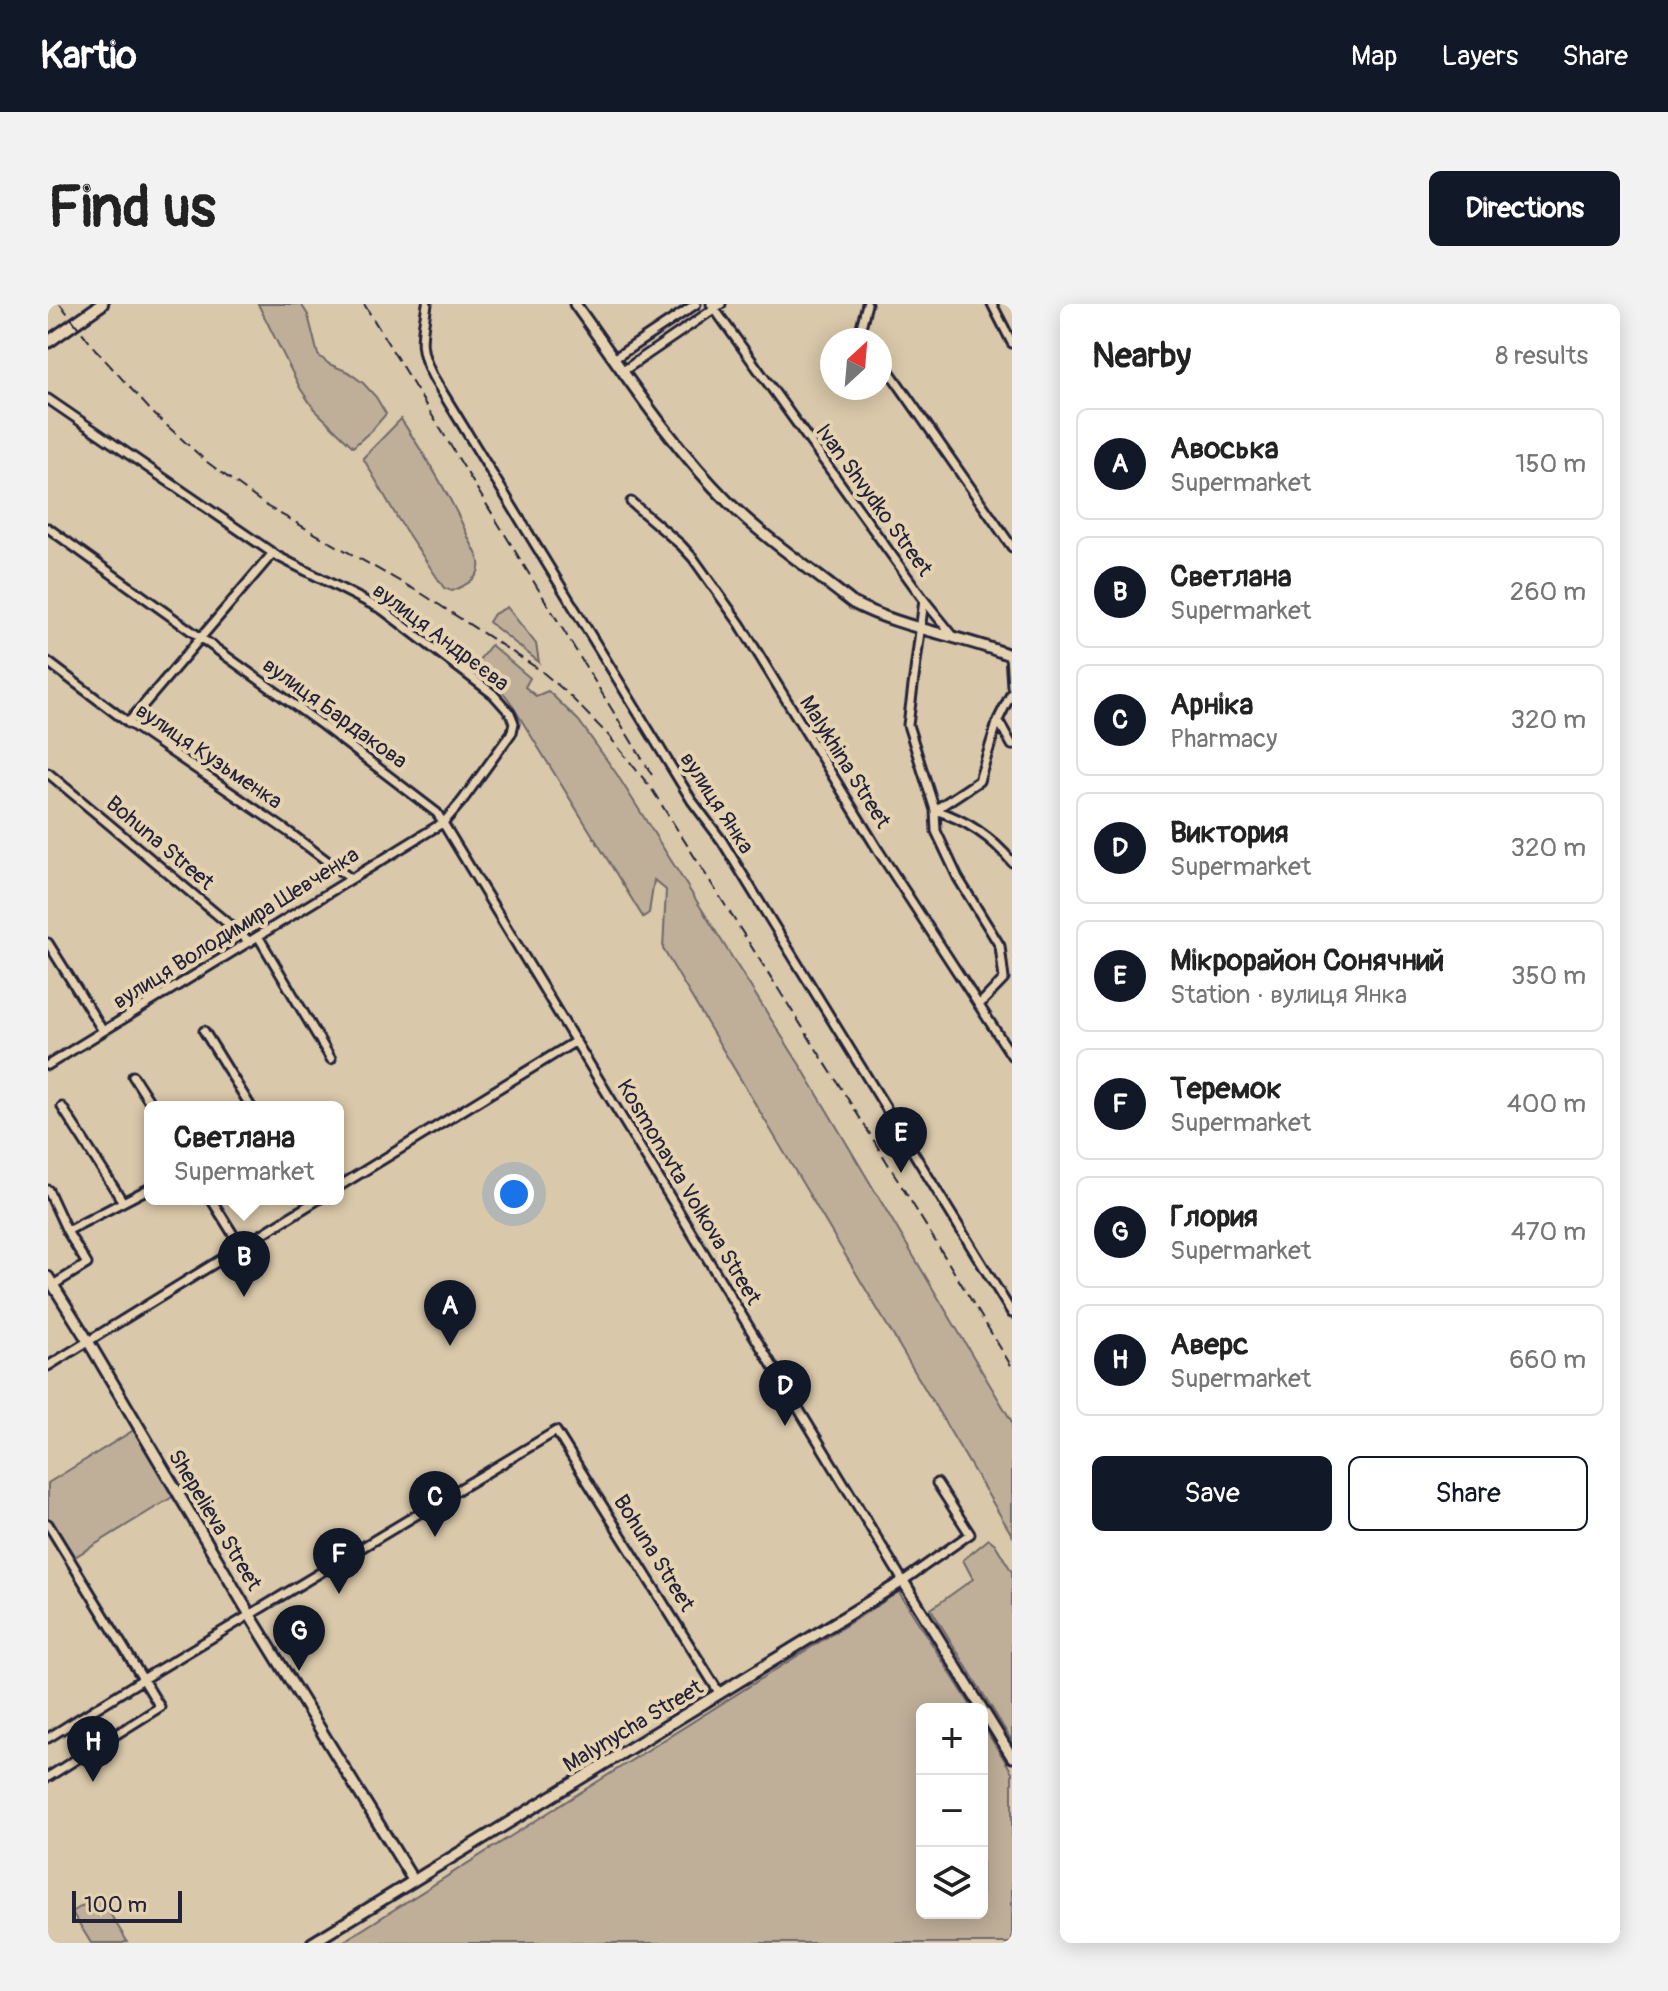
<!DOCTYPE html>
<meta charset="utf-8">
<style>
:root{--surface:#fff;--page:#f2f2f2;--text:#222;--muted:#767676;--line:#e0e0e0;--accent:#111827}
body{margin:0;font-family:Pangolin,sans-serif;background:var(--page);color:var(--text)}
.controls{position:absolute;right:24px;bottom:24px;display:grid;overflow:hidden;border-radius:12px;box-shadow:0 4px 20px #0003}
.controls button{width:72px;height:72px;display:grid;place-items:center;padding:0;border:0;border-bottom:2px solid var(--line);background:var(--surface);color:var(--text);font:40px sans-serif}
.compass{position:absolute;left:772px;top:24px;width:72px;height:72px;border-radius:50%;background:var(--surface);box-shadow:0 4px 20px #0003;rotate:26deg}
.scale{position:absolute;left:24px;bottom:20px;width:110px;box-sizing:border-box;padding-left:8px;border:4px solid #22223b;border-top:0;font-size:22px;line-height:28px;white-space:nowrap;color:#22223b;-webkit-text-stroke:6px #e5d2b0;paint-order:stroke}
.you{position:absolute;left:466px;top:890px;width:28px;height:28px;margin:-20px;border:6px solid #fff;border-radius:50%;background:#1a73e8;box-shadow:0 0 0 12px #1a73e833}
.badge{display:grid;place-items:center;width:52px;height:52px;border-radius:50%;background:var(--accent);color:#fff;font-size:26px;font-weight:700}
.pin{position:absolute;translate:-50% -66px;filter:drop-shadow(0 2px 4px #0008)}
.pin::after{content:'';position:absolute;top:42px;width:28px;height:24px;background:inherit;clip-path:polygon(0 0,100% 0,50% 100%)}
.popup{position:absolute;left:96px;top:797px;width:200px;height:104px;box-sizing:border-box;display:grid;place-content:center;border-radius:12px;background:var(--surface);filter:drop-shadow(0 2px 6px #0005);font-size:26px;white-space:nowrap;color:var(--muted)}
.popup b{font-size:30px;color:var(--text)}
.popup::after{content:'';position:absolute;left:50%;top:100%;margin-left:-16px;border:16px solid transparent;border-top-color:var(--surface)}
.list{margin:0;padding:0;list-style:none}
h2{display:flex;justify-content:space-between;align-items:center;height:104px;margin:0;padding:0 32px;font-size:34px}
h2 small{font-size:26px;font-weight:400;color:var(--muted)}
.list li{display:grid;grid-template-columns:52px 1fr auto;gap:24px;align-items:center;box-sizing:border-box;height:112px;margin:0 16px 16px;padding:0 16px;border:2px solid var(--line);border-radius:12px}
.list b{display:block;font-size:30px;white-space:nowrap}
.list p{margin:0;font-size:26px;white-space:nowrap;color:var(--muted)}
.list em{font-size:26px;font-style:normal;color:var(--muted)}
.actions{display:flex;gap:16px;padding:24px 32px}
.actions a{flex:1;padding:18px 0;border:2px solid var(--accent);border-radius:12px;text-align:center;font-size:28px;color:var(--accent)}
.actions .main{background:var(--accent);color:#fff}
.icon{flex:none;width:44px;height:44px;fill:none;stroke:currentColor;stroke-width:2;stroke-linecap:round;stroke-linejoin:round}
.map{position:relative;flex:none;width:964px;height:1639px;overflow:hidden;border-radius:12px}
header{display:flex;align-items:center;gap:48px;box-sizing:border-box;height:112px;padding:0 40px;background:var(--accent);color:#fff}
header strong{font-size:38px}
nav{display:flex;gap:44px;margin-inline-start:auto;font-size:28px}
.intro{display:flex;align-items:center;justify-content:space-between;box-sizing:border-box;height:192px;padding:0 48px}
h1{margin:0;font-size:56px}
.button{padding:20px 36px;border-radius:12px;background:var(--accent);color:#fff;font-size:28px;font-weight:700}
main{display:flex;gap:48px;padding:0 48px}
aside{flex:1;background:var(--surface);border-radius:12px;box-shadow:0 4px 20px #0003}
.map>svg:first-child{display:block}
.green{fill:#bfaf99;stroke:#70686a;stroke-width:2}
.lines{fill:none;stroke-linecap:round;stroke-linejoin:round}
.minor-casing{stroke:#22223b;stroke-width:13}
.tertiary-casing{stroke:#22223b;stroke-width:15}
.secondary-casing{stroke:#22223b;stroke-width:16}
.minor{stroke:#e5d2b0;stroke-width:7}
.tertiary{stroke:#e5d2b0;stroke-width:9}
.secondary{stroke:#e5d2b0;stroke-width:10}
.rail{stroke:#22223b;stroke-width:2;stroke-dasharray:12 6;stroke-linecap:butt}
.labels{text-anchor:middle;dominant-baseline:central;stroke-width:8;stroke-linejoin:round;paint-order:stroke}
.street-label{font-size:22px;fill:#22223b;stroke:#e5d2b0}
</style>
<header>
<strong>Kartio</strong>
<nav><a>Map</a><a>Layers</a><a>Share</a></nav>
</header>
<div class="intro"><h1>Find us</h1><a class="button">Directions</a></div>
<main>
<div class="map">
<svg width="964" height="1639" viewBox="0 0 964 1639">
<rect width="100%" height="100%" fill="#d9c8a9"/>
<filter id="ink" filterUnits="userSpaceOnUse"><feTurbulence type="fractalNoise" baseFrequency=".0125" numOctaves="2"/><feDisplacementMap in="SourceGraphic" scale="16" xChannelSelector="R" yChannelSelector="G"/><feConvolveMatrix kernelMatrix="1 2 1 2 8 2 1 2 1" color-interpolation-filters="sRGB"/></filter>
<g filter="url(#ink)">
<path class="green" d="M210 0H253L260 11 270 51 281 60 300 68 315 79 328 93 338 110 325 125 305 143 266 105 252 84Z
M353 115C378 154 403 192 421 235 425 244 433 255 431 264 430 276 414 283 404 287L396 284 350 215 315 154Z
M459 303 488 340 491 358 441 318 446 310Z
M443 341 482 374 477 383 488 392 500 387 531 417 568 469 755 766 964 1118V1231L615 645 618 586 606 576 601 609 595 613 461 396 450 382 424 365Z
M86 1126 126 1192 25 1254 0 1213V1179Z
M941 1235 947 1240 964 1268V1437L883 1305 925 1275 915 1256Z
M851 1288 925 1405H874V1609H934V1420L964 1468V1639H293Z
M51 1592 79 1637 75 1639H43L24 1608Z"/>
<g class="lines">
<defs>
<path id="minor" d="M379 0C374 33 369 42 385 73L644 497 674 537 964 1009
M663 0 876 296 906 333
M819 0 812 27 819 36
M944 0 964 39
M567 54 648 0
M832 54 964 243
M575 67 673 0
M0 95 229 252 335 306 445 390 462 409 466 419 464 428 414 497 396 518 0 761
M583 198 633 241 645 254 692 320 830 546 964 752
M0 224 274 421 389 509 855 1277 922 1230 889 1179
M876 296 860 421 887 506C918 516 943 532 964 558
M962 351 964 382
M0 358 74 414 242 529 303 575
M964 388 950 416 964 441
M80 419 225 249
M0 469 202 638
M210 632 283 755
M0 639 55 727
M931 701 956 675 952 642 910 574 888 527 887 506 931 477 950 416
M156 727 203 803
M85 772 105 803
M14 803 75 898
M290 883 528 737
M0 886 19 927 39 960 5 981
M163 895 193 943
M19 927 102 884
M0 1062 271 895
M0 1220 112 1403 0 1473
M0 1434 95 1375 508 1127 672 1390"/>
<path id="tertiary" d="M527 0C576 68 622 140 681 199 719 236 764 266 805 299 855 325 912 331 964 352
M0 973 40 1037 202 1311 365 1576
M264 1639 855 1277 964 1453"/>
<path id="secondary" d="M0 38 54 0"/>
</defs>
<use href="#minor" class="minor-casing"/>
<use href="#tertiary" class="tertiary-casing"/>
<use href="#secondary" class="secondary-casing"/>
<use href="#minor" class="minor"/>
<use href="#tertiary" class="tertiary"/>
<use href="#secondary" class="secondary"/>
<path class="rail" d="M12 0 47 45 105 109 159 158 220 203 376 291 492 366 517 387 561 432 603 484 817 822 964 1063
M316 0 604 471"/>
</g>
</g>
<g class="labels">
<g class="street-label">
<text transform="translate(826 196) rotate(54)">Ivan Shvydko Street</text>
<text transform="translate(393 333) rotate(37)">вулиця Андрєєва</text>
<text transform="translate(287 409) rotate(36)">вулиця Бардакова</text>
<text transform="translate(161 452) rotate(34)">вулиця Кузьменка</text>
<text transform="translate(797 458) rotate(58)">Malykhina Street</text>
<text transform="translate(669 499) rotate(57)">вулиця Янка</text>
<text transform="translate(112 539) rotate(40)">Bohuna Street</text>
<text transform="translate(188 624) rotate(-32)">вулиця Володимира Шевченка</text>
<text transform="translate(641 888) rotate(59)">Kosmonavta Volkova Street</text>
<text transform="translate(167 1216) rotate(59)">Shepelieva Street</text>
<text transform="translate(606 1249) rotate(58)">Bohuna Street</text>
<text transform="translate(585 1422) rotate(-31)">Malynycha Street</text>
</g>
</g>
</svg>
<div class="controls">
<button>+</button>
<button>−</button>
<button><svg class="icon" aria-label="layers" viewBox="0 0 24 24"><path d="M12 4l9 5-9 5-9-5zM3 14l9 5 9-5"/></svg></button>
</div>
<svg class="compass" viewBox="-18 -18 36 36"><path d="M0-13l5 13h-10z" fill="#e53935"/><path d="M0 13l5-13h-10z" fill="#767676"/></svg>
<div class="scale">100 m</div>
<div class="you"></div>
<div class="pin badge" style="left:402px;top:1042px">A</div>
<div class="pin badge" style="left:196px;top:993px">B</div>
<div class="popup"><b>Светлана</b>Supermarket</div>
<div class="pin badge" style="left:387px;top:1233px">C</div>
<div class="pin badge" style="left:737px;top:1122px">D</div>
<div class="pin badge" style="left:853px;top:869px">E</div>
<div class="pin badge" style="left:291px;top:1290px">F</div>
<div class="pin badge" style="left:251px;top:1367px">G</div>
<div class="pin badge" style="left:45px;top:1478px">H</div>
</div>
<aside>
<h2>Nearby<small>8 results</small></h2>
<ul class="list">
<li><span class="badge">A</span><div><b>Авоська</b><p>Supermarket</p></div><em>150 m</em></li>
<li><span class="badge">B</span><div><b>Светлана</b><p>Supermarket</p></div><em>260 m</em></li>
<li><span class="badge">C</span><div><b>Арніка</b><p>Pharmacy</p></div><em>320 m</em></li>
<li><span class="badge">D</span><div><b>Виктория</b><p>Supermarket</p></div><em>320 m</em></li>
<li><span class="badge">E</span><div><b>Мікрорайон Сонячний</b><p>Station · вулиця Янка</p></div><em>350 m</em></li>
<li><span class="badge">F</span><div><b>Теремок</b><p>Supermarket</p></div><em>400 m</em></li>
<li><span class="badge">G</span><div><b>Глория</b><p>Supermarket</p></div><em>470 m</em></li>
<li><span class="badge">H</span><div><b>Аверс</b><p>Supermarket</p></div><em>660 m</em></li>
</ul>
<div class="actions"><a class="main">Save</a><a>Share</a></div>
</aside>
</main>
